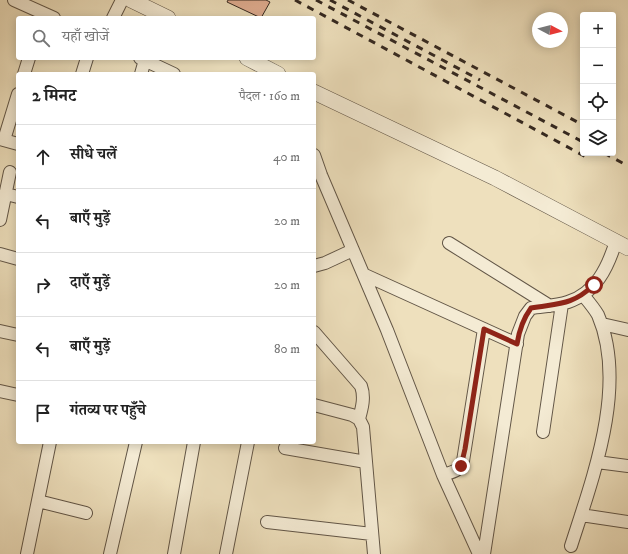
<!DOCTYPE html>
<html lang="hi">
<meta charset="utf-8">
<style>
:root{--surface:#fff;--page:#f6f6f6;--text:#222;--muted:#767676;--line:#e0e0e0}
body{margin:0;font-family:"IM FELL DW Pica","Noto Serif Devanagari",serif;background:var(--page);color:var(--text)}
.controls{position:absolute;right:12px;top:12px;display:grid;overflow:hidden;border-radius:4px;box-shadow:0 2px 10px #0003}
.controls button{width:36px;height:36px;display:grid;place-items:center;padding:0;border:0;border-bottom:1px solid var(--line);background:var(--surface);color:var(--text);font:20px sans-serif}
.compass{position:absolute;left:532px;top:12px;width:36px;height:36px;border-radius:50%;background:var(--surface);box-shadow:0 2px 10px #0003;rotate:97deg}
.stop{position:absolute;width:12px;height:12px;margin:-9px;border:3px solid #8f2418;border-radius:50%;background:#fff}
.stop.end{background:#8f2418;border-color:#fff;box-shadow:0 1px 4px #0008}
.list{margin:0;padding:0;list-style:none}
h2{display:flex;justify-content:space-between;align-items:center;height:52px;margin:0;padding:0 16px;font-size:17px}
h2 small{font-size:13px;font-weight:400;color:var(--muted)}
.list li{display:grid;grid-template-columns:26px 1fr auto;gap:12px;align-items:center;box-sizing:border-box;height:64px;padding:0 16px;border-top:1px solid var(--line)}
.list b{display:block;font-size:15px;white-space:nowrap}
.list em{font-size:13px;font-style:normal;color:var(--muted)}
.icon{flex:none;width:22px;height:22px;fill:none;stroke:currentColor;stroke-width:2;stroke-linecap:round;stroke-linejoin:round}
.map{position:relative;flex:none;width:628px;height:554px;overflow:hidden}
.search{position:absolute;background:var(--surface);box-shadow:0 2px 10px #0003;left:16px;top:16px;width:300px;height:44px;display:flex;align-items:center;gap:10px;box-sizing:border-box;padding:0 14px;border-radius:4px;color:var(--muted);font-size:15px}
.panel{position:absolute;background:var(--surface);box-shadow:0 2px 10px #0003;left:16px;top:72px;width:300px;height:372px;border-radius:4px}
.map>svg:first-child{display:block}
.building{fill:#e1ae92;stroke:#342820}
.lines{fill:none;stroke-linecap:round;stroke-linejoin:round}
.minor-casing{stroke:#625647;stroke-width:14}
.tertiary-casing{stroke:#625647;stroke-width:16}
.minor{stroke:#f4ebd4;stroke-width:12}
.tertiary{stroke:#f4ebd4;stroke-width:15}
.rail{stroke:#342820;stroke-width:3;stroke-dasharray:7 7;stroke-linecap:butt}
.route{stroke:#8f2418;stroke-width:5}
</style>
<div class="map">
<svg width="628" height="554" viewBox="0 0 628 554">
<rect width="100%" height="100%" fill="#eee0bd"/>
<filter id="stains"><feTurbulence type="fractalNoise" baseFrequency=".005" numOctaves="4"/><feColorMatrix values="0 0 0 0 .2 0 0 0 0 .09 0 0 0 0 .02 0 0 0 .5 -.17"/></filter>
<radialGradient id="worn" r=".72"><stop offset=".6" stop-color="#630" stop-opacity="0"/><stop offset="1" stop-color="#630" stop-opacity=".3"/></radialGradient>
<path class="building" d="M228 0H266L270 2 261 18 227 2Z"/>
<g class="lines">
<defs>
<path id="minor" d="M14 0 54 18
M113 18 122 0
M140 58 174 74
M24 74 29 58
M82 74 87 58
M141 74 145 60
M0 139 18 144
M4 140 18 94
M314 155 321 175 387 330 443 475 479 554
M6 194 18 197
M0 220 10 172
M449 243 550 306
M0 254 18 259
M314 266 325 263 353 250
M365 275 517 344
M602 324 628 330
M0 331 18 335
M314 332 361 386C365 397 362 408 359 419
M0 391 18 395
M314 405 352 415 359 419 363 427 374 554
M543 432 562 304
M285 448 366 462
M597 462 628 466
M443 475C452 472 460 471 463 461L484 329
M38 501 86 513
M581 515 628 522
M267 522 372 534
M571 546C593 477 628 385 598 315 594 308 588 301 583 295
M27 554 50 442
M110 554 136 442
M174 554 194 442
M226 554 248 442
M484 554 518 334 525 316 531 308C543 306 556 306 568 302 596 293 608 267 616 241"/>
<path id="tertiary" d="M131 0 168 18
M247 58 278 74
M314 92 495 178 628 248"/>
</defs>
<use href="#minor" class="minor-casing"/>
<use href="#tertiary" class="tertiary-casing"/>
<use href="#minor" class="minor"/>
<use href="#tertiary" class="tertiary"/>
<path class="rail" d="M295 0 588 158
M316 0 583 142
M330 0 480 80
M348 0 583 125
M604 153 628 166"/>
</g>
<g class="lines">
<path class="route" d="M461 466 465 449 484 329 517 344C519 331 523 319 531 308 559 303 571 306 594 285"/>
</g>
<rect width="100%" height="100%" filter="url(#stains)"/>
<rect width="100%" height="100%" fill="url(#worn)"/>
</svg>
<div class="controls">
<button>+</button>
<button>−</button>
<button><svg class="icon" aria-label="locate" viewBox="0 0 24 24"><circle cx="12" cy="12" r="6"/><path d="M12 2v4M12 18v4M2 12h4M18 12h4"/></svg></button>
<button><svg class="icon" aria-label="layers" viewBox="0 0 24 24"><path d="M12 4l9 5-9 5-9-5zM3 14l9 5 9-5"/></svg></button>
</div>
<svg class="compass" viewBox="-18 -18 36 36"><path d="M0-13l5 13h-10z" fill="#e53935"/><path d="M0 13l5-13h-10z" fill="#767676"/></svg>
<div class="stop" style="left:594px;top:285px"></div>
<div class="stop end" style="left:461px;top:466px"></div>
<div class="search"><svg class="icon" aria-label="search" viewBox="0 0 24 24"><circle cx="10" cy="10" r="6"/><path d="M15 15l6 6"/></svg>यहाँ खोजें</div>
<section class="panel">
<h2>2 मिनट<small>पैदल · 160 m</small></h2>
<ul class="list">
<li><svg class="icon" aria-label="ahead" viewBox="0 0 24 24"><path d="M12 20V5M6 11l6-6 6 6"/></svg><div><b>सीधे चलें</b></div><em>40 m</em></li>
<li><svg class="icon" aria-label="left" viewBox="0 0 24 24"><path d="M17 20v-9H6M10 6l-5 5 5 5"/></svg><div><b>बाएँ मुड़ें</b></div><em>20 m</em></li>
<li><svg class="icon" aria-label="right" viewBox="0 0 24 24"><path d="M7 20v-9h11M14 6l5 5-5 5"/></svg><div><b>दाएँ मुड़ें</b></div><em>20 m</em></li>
<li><svg class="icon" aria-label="left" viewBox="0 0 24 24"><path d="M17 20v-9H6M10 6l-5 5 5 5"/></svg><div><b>बाएँ मुड़ें</b></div><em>80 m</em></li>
<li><svg class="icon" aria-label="arrive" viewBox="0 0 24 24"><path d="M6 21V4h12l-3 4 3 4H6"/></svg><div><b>गंतव्य पर पहुँचे</b></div></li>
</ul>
</section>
</div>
